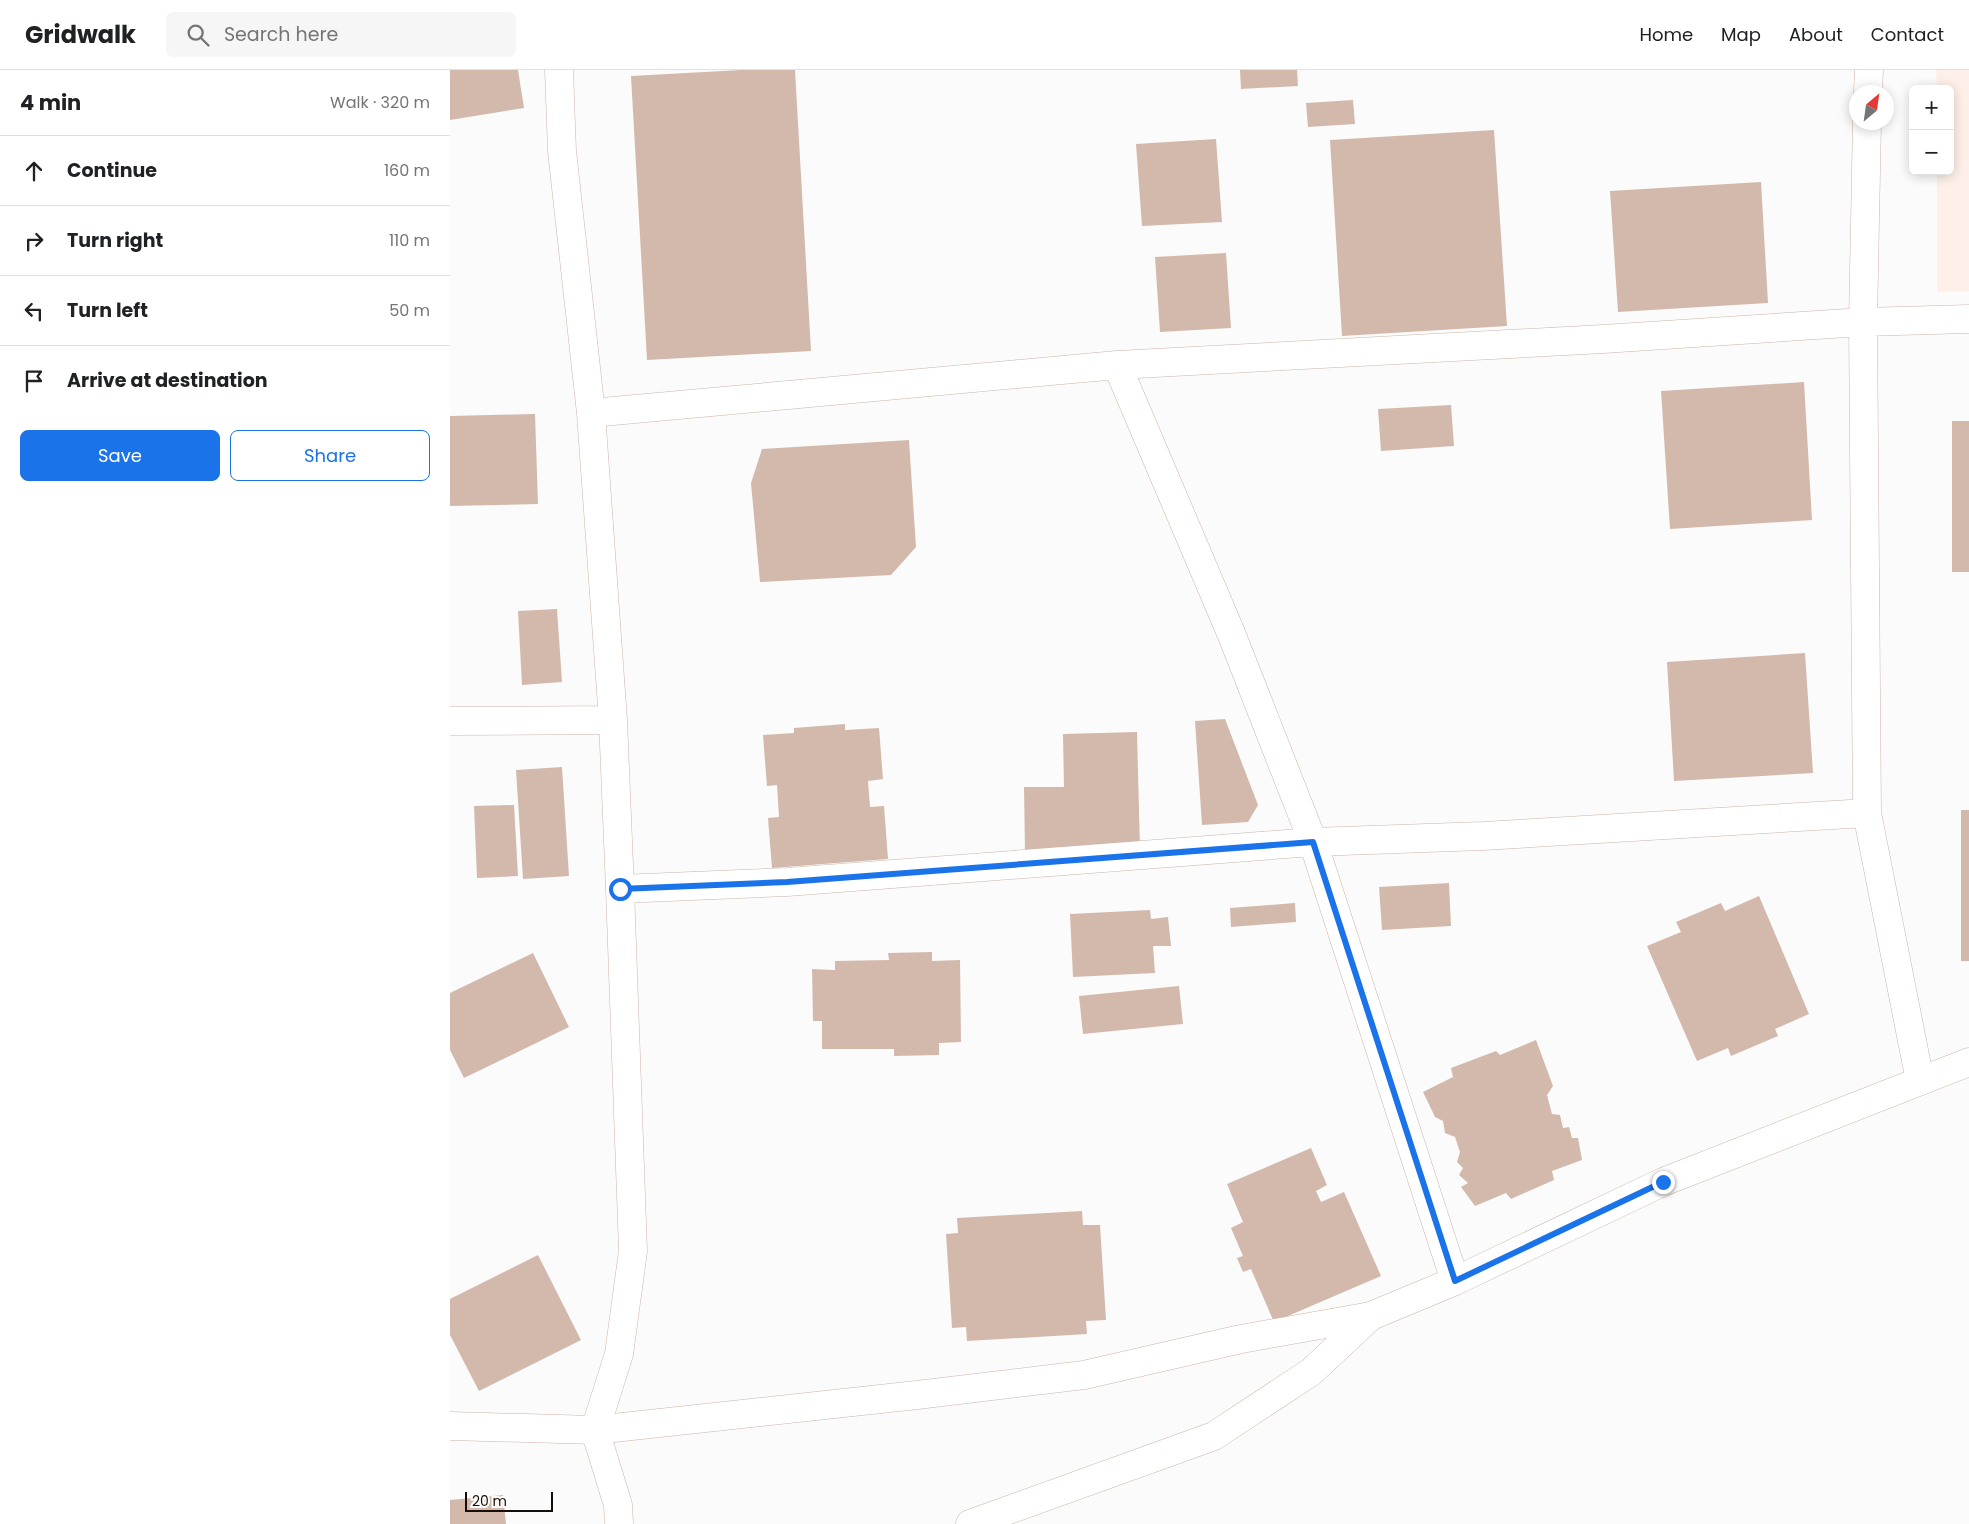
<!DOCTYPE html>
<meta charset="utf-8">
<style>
:root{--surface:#fff;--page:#f6f6f6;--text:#202124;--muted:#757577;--line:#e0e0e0;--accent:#1a73e8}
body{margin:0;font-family:Poppins,sans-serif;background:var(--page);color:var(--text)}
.controls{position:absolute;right:15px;top:15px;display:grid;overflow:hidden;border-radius:8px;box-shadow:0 2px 12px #0003}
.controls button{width:45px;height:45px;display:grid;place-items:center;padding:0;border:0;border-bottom:1px solid var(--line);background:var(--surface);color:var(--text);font:25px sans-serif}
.compass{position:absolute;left:1399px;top:15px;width:45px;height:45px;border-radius:50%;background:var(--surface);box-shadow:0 2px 12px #0003;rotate:29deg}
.scale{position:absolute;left:15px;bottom:12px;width:88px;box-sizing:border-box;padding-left:5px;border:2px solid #160e09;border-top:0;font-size:14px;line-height:18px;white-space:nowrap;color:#160e09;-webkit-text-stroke:4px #fbfbfb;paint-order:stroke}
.stop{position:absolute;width:15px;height:15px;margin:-11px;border:4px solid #1a73e8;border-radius:50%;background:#fff}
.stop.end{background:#1a73e8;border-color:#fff;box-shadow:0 1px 5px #0008}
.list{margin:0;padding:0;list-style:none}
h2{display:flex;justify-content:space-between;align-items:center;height:65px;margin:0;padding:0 20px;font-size:21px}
h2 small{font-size:16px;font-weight:400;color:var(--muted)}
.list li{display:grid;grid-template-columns:32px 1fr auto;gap:15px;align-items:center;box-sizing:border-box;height:70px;padding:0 20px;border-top:1px solid var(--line)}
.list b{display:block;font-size:19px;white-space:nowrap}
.list em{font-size:16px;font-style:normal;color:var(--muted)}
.actions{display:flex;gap:10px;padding:15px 20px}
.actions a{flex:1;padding:11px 0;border:1px solid var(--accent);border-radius:8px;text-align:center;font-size:18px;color:var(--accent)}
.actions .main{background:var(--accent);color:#fff}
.icon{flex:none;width:28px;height:28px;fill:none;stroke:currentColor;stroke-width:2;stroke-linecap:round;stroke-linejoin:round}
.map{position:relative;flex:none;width:1519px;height:1454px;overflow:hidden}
header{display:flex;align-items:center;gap:30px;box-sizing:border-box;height:70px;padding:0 25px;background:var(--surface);border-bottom:1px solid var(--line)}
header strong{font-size:24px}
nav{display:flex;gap:28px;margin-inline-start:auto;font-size:18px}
.search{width:350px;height:45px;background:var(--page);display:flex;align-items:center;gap:12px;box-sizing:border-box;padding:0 18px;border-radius:8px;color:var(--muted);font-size:19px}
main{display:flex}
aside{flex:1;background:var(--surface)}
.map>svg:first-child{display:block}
.built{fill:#fef0e9}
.building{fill:#d3b9ac}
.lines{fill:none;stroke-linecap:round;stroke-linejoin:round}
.minor-casing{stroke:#ceb4a7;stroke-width:29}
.tertiary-casing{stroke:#ceb4a7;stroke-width:29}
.minor{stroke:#fff;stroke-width:28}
.tertiary{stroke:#fff;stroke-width:28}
.route{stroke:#1a73e8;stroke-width:6}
</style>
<header>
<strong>Gridwalk</strong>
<div class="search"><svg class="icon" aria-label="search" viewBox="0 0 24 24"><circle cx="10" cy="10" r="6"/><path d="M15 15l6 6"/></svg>Search here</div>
<nav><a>Home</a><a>Map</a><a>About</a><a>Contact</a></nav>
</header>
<main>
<aside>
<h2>4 min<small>Walk · 320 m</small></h2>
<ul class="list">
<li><svg class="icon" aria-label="ahead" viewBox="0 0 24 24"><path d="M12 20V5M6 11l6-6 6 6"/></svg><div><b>Continue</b></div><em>160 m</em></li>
<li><svg class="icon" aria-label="right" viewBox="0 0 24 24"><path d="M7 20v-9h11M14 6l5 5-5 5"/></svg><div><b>Turn right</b></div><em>110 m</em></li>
<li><svg class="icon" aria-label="left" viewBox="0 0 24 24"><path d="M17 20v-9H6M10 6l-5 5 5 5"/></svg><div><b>Turn left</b></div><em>50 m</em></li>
<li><svg class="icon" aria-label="arrive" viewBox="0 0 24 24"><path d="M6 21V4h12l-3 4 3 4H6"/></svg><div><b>Arrive at destination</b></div></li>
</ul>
<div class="actions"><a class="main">Save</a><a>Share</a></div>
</aside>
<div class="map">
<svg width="1519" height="1454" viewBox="0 0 1519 1454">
<rect width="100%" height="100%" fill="#fbfbfb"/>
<path class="built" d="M1486 0H1519V221L1487 222V101H1500V19H1487Z"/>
<path class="building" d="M0 0H68L74 38 0 50Z
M291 0H345L361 281 197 290 181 6Z
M790 0H847L848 16 791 19Z
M903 30 905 54 858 57 856 33Z
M1044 60 1057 256 892 266 880 70Z
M766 69 772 152 692 156 686 74Z
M1311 112 1318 233 1168 242 1160 121Z
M776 183 781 258 710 262 705 187Z
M1354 312 1362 450 1220 459 1211 321Z
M1001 335 1004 376 931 381 928 339Z
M85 344 88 434 0 436V346Z
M1502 351H1519V502H1502Z
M459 370 466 477 441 505 310 512 301 413 312 379Z
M107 539 112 612 72 615 68 541Z
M1355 583 1363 703 1224 711 1217 592Z
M775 649 808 735 798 752 752 755 745 651Z
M395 654V660L429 658 433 709 418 711 420 737 434 736 438 789 322 798 318 748 329 747 327 715 317 716 313 665 344 663V658Z
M687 662 690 780 575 782 574 717H614L613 664Z
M112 697 119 806 73 809 66 700Z
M64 735 68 806 27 808 24 736Z
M1511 740H1519V891H1511Z
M999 813 1001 856 932 860 929 817Z
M1309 826 1359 944 1325 959 1328 966 1281 986 1278 978 1247 991 1197 876 1231 862 1226 852 1271 833 1275 841Z
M845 833 846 852 781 857 780 838Z
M700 840 701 849 718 847 721 876H703L705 903 623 907 620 844Z
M482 882V891L510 890 511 972 489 973V985L444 986V979H372V951H363L362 899 385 900V891L439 890 438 883Z
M83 883 119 957 14 1008 0 980V923Z
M729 916 733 954 633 964 629 926Z
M1086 970 1103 1016 1097 1025 1102 1044 1110 1045 1113 1058 1119 1057 1122 1068H1128L1132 1090 1102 1101 1104 1110 1061 1129 1056 1123 1025 1136 1011 1117 1018 1113 1009 1105 1013 1098 1007 1092 1010 1082 1005 1067 995 1063 993 1051 985 1047 973 1022 1003 1007 1001 998 1046 981 1050 985Z
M861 1078 877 1115 866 1121 871 1132 894 1122 931 1206 824 1252 801 1199 793 1202 787 1188 793 1186 781 1158 793 1152 777 1114Z
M632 1141 633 1155H650L656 1250 636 1251 637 1264 517 1271 516 1257 502 1258 496 1164 508 1163 507 1148Z
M88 1185 131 1270 29 1321 0 1265V1229Z
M53 1425 56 1454H0V1430Z"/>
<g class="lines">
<defs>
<path id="minor" d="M109 0 112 81 141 343 163 650 170 819 183 1181 169 1284 145 1360 168 1435 169 1454
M1418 22 1419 0
M1417 52 1413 252 1417 743 1470 1011
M667 295 781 563 863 772 1005 1211
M141 343 667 295 1153 269 1413 252 1519 249
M0 651 163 650
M170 819 337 812 863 772 1033 766 1417 743
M0 1356 145 1360 467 1325 634 1305 791 1269 921 1246
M520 1454 764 1366 861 1302 921 1246"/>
<path id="tertiary" d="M921 1246 1005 1211 1213 1112 1519 992"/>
</defs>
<use href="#minor" class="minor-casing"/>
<use href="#tertiary" class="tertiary-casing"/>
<use href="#minor" class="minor"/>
<use href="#tertiary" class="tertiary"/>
</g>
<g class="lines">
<path class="route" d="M170 819 337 812 863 772 1005 1211 1213 1112"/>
</g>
</svg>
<div class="controls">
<button>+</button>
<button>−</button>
</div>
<svg class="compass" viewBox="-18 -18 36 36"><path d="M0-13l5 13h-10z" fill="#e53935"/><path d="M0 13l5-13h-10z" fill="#757577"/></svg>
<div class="scale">20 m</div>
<div class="stop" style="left:170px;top:819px"></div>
<div class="stop end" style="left:1213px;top:1112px"></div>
</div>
</main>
